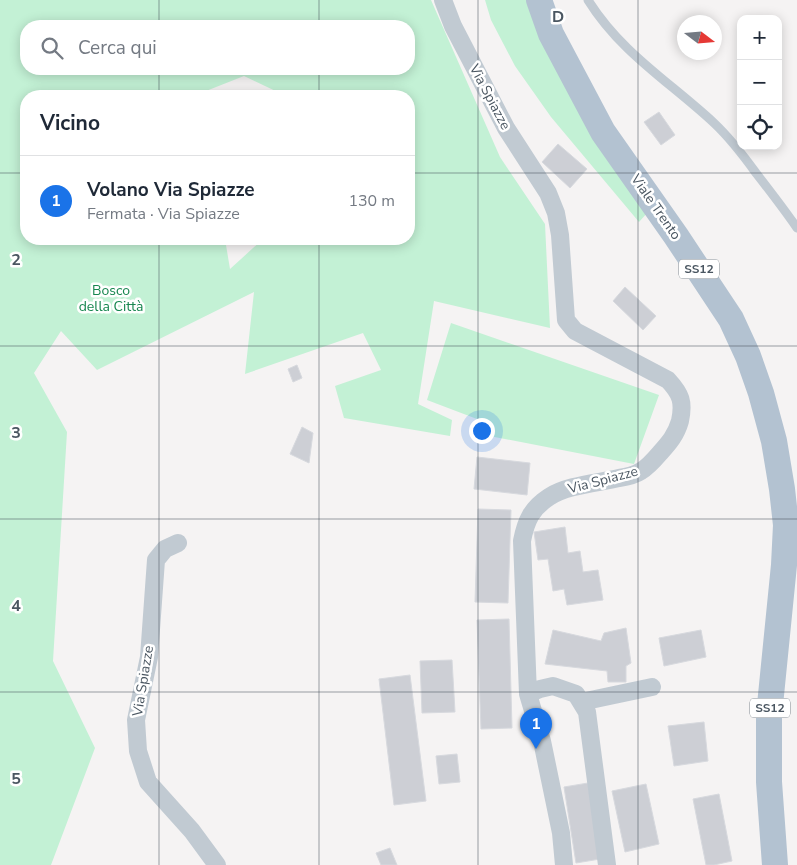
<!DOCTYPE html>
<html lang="it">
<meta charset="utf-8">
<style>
:root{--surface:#fff;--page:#f6f6f7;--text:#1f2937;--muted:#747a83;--line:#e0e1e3;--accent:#1a73e8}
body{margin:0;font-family:"Nunito Sans",sans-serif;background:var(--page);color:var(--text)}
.controls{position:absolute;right:15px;top:15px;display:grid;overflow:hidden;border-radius:10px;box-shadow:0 2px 12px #0003}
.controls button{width:45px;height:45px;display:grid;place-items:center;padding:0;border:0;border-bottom:1px solid var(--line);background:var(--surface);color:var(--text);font:25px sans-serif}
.compass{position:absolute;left:677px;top:15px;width:45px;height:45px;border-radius:50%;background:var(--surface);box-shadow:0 2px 12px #0003;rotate:106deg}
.you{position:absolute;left:481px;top:430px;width:18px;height:18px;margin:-12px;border:4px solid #fff;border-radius:50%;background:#1a73e8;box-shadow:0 0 0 8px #1a73e833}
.badge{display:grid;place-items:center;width:32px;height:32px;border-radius:50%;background:var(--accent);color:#fff;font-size:16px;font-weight:700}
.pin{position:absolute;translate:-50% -41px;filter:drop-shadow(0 1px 2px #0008)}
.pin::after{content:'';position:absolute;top:26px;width:18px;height:15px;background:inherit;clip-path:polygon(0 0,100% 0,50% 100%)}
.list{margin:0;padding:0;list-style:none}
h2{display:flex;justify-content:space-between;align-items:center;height:65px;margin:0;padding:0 20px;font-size:21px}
h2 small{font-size:16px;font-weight:400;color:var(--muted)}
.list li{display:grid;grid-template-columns:32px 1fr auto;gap:15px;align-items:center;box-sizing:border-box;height:90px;padding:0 20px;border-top:1px solid var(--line)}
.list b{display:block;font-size:19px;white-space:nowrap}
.list p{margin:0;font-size:16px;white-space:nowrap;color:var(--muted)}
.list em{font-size:16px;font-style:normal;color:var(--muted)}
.icon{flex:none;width:28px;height:28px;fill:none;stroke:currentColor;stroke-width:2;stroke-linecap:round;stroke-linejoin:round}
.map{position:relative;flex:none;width:797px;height:865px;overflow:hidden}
.search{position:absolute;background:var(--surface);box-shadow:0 2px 12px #0003;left:20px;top:20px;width:395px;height:55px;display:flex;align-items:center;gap:12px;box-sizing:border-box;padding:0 18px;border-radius:20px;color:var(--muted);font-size:19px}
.panel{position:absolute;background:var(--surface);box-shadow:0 2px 12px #0003;left:20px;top:90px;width:395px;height:155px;border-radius:20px}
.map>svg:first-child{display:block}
.green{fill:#c3f1d5;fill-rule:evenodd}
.building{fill:#cdcfd5;stroke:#d7d9de}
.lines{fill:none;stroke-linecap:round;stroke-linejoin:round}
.lane{stroke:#c1cad2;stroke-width:9}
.street{stroke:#c1cad2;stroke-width:18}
.primary{stroke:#b3c2d1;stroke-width:26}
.grid{fill:none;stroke:#4a5661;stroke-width:1;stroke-opacity:0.55}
.labels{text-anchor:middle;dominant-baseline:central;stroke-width:5;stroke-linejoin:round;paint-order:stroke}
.shield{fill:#fff;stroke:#808990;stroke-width:1}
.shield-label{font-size:12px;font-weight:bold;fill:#4a5661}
.street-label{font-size:14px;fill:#4a5661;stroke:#fff}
.park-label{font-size:14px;fill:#17864f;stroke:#fff}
.grid-label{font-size:16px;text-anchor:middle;font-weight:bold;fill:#4a5661;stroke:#fff;stroke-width:5;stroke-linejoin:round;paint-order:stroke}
</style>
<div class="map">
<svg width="797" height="865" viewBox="0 0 797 865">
<rect width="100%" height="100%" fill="#f5f3f3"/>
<path class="green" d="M0 0H431L500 157 545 224 550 328 434 301 418 404 452 420 450 436 344 418 335 386 381 370 363 333 245 374 254 292 97 370 61 331 34 373 67 432 53 661 95 748 51 865H0ZM409 26V69H26V26ZM244 76 286 96H409V239H263L230 269 225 239H26V96H206V91Z
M485 0H528L648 212 639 222 551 117 515 66 491 20Z
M451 323 659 395 634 464 474 433 477 419 427 400Z"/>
<path class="building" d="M659 112 675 135 661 145 644 122Z
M558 144 587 169 570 188 542 162Z
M625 287 656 316 643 330 613 301Z
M297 365 302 378 293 382 288 369Z
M302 427 313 433 309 463 290 454Z
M477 457 530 463 527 495 474 489Z
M478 509 511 510 508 603 475 602Z
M565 527 568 553 580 551 583 572 598 570 603 600 567 605 564 589 553 591 548 559 538 560 534 532Z
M509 619 512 728 481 729 477 620Z
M626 628 631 663 626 666V682H608L607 671 545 664 553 630 601 641 604 633Z
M701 630 706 657 664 666 659 638Z
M452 660 455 712 422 713 420 661Z
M410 675 426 801 394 805 379 679Z
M704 722 708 761 674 766 668 726Z
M457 754 460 782 439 784 436 756Z
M588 783 600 859 576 863 564 787Z
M646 784 659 844 625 852 612 791Z
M719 794 732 861 714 865H706L693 799Z
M390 848 397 865H381L376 853Z"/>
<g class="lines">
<path class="lane" d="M588 0C621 53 670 82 714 123 730 138 743 155 756 173 770 191 784 209 797 228"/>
<path class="street" d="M443 0 453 26 506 128 548 193 556 213 560 235 566 320 575 331 668 380C681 394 684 402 680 421 676 435 669 443 660 453 654 460 648 467 641 471 635 475 626 477 619 478 598 483 567 485 549 497 532 508 526 520 522 541L528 694 542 741 561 833 564 865
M178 543 165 549 156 560 149 657 136 720 138 751 148 782 192 831 217 865
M528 694 540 689 553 686 576 694 587 712 607 865
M581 702 652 687"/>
<path class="primary" d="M539 0 551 34 603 132 676 236 731 319 748 356 761 393 774 441 782 489 786 525 784 565 769 715V782L775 865"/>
</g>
<path class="grid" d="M159 0V26M319 0V26M478 0V865M638 0V865M159 69V96M319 69V96M0 173H26M409 173H797M159 239V865M319 239V865M0 346H797M0 519H797M0 692H797"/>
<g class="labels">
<g class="shield">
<rect x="679" y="259.5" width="40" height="19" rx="4"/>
<rect x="750" y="698.5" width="40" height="19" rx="4"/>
</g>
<g class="shield-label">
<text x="699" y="269">SS12</text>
<text x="770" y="708">SS12</text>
</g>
<g class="street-label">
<text transform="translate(490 97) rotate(62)">Via Spiazze</text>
<text transform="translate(656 207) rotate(55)">Viale Trento</text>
<text transform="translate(603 480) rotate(-15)">Via Spiazze</text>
<text transform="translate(143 681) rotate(-81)">Via Spiazze</text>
</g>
<g class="park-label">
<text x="111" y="290">Bosco<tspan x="111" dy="16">della Città</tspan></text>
</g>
</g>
<g class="grid-label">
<text x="558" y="22">D</text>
<text x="16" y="265">2</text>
<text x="16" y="438">3</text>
<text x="16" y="611">4</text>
<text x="16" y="784">5</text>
</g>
</svg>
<div class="controls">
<button>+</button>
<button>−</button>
<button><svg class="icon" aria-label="locate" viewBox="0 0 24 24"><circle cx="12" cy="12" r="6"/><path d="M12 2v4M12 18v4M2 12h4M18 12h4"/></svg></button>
</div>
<svg class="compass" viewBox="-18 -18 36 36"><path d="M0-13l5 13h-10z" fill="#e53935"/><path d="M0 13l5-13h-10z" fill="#747a83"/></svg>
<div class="you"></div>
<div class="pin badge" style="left:536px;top:749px">1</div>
<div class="search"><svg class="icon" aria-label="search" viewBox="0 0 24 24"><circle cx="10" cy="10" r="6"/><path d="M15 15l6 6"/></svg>Cerca qui</div>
<section class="panel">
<h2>Vicino<small></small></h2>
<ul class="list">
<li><span class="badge">1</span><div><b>Volano Via Spiazze</b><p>Fermata · Via Spiazze</p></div><em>130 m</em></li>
</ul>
</section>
</div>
